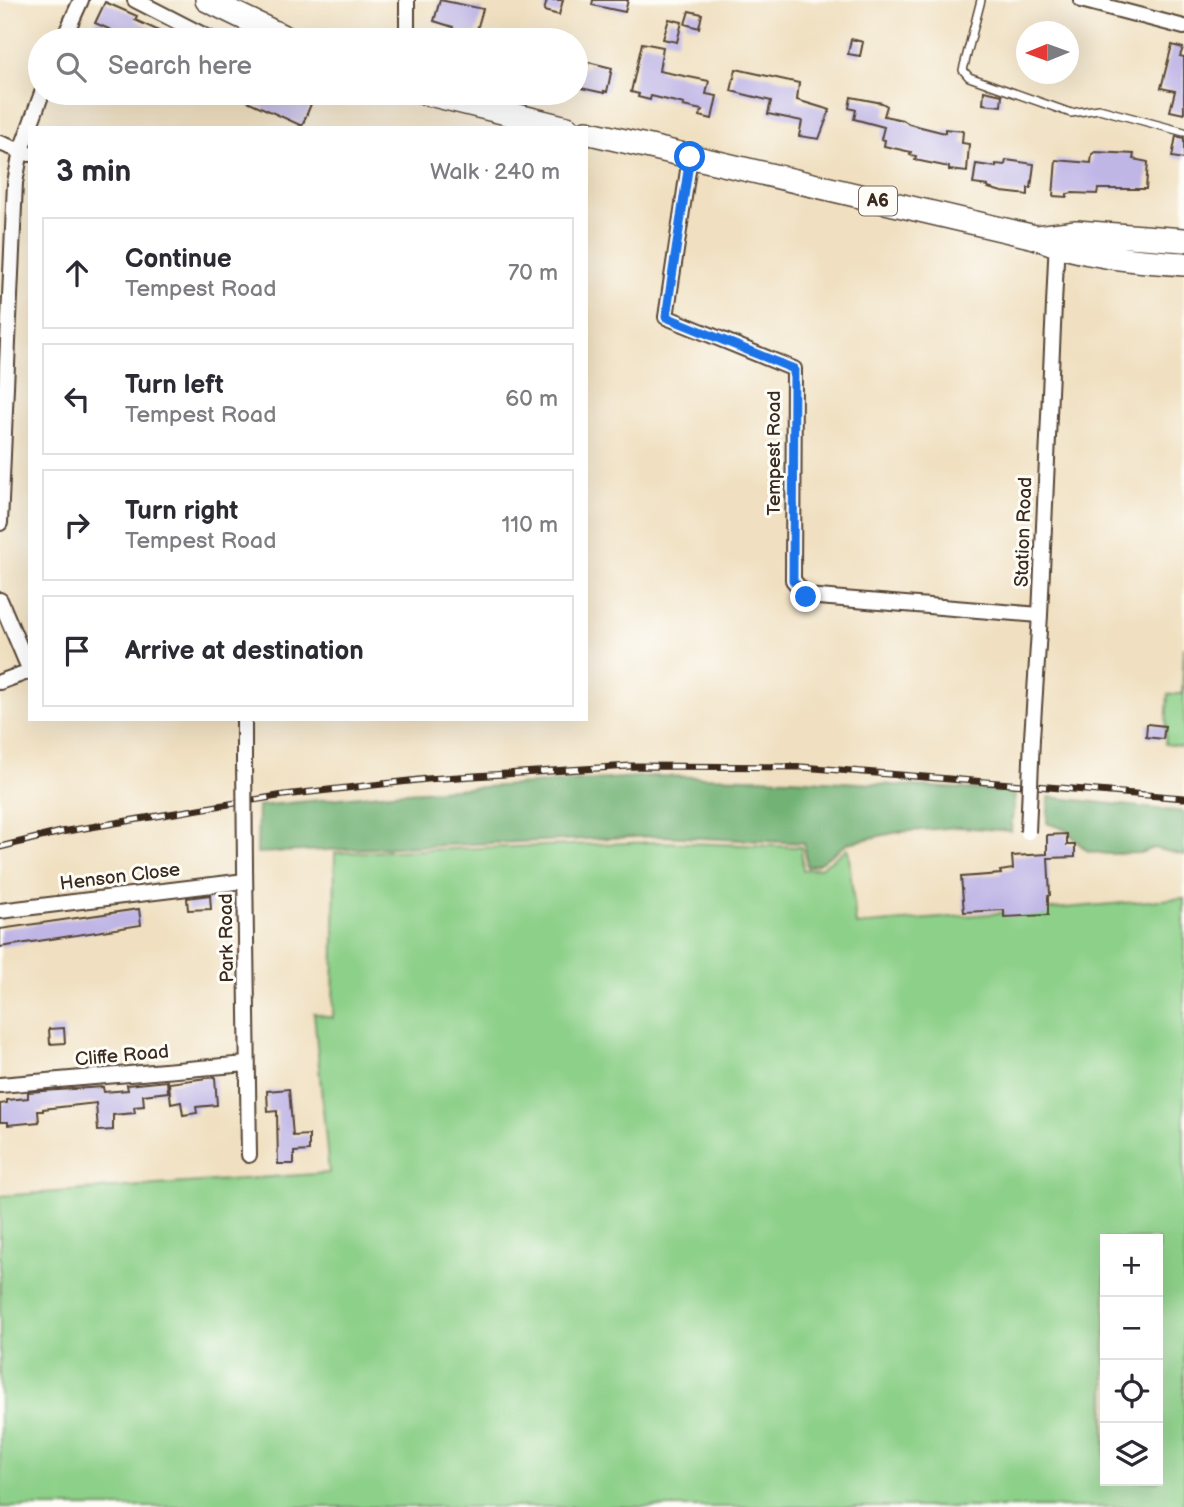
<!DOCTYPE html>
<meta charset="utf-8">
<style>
:root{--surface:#fff;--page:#f2f2f3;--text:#2b2b33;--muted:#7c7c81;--line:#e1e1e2}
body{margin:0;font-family:"Balsamiq Sans",sans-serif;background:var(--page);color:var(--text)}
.controls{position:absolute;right:21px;bottom:21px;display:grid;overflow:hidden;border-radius:0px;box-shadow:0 7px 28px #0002}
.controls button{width:63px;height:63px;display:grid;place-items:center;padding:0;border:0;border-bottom:2px solid var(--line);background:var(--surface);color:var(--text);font:35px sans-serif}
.compass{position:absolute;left:1016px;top:21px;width:63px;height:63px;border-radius:50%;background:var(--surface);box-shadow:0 7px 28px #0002;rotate:269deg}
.stop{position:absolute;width:21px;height:21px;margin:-16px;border:5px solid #1a73e8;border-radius:50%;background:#fff}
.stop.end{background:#1a73e8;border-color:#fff;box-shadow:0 2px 7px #0008}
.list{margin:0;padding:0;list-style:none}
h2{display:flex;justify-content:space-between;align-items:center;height:91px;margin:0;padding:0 28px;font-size:30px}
h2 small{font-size:23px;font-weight:400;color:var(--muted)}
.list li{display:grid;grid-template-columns:46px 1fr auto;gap:21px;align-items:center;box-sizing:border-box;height:112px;margin:0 14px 14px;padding:0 14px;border:2px solid var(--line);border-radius:0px}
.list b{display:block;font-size:26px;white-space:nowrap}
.list p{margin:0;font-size:23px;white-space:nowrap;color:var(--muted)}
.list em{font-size:23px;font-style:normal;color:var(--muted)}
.icon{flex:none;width:38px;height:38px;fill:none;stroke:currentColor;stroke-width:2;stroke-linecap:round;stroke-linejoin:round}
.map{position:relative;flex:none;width:1184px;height:1507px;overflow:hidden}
.search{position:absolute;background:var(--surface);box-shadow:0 7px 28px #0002;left:28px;top:28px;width:560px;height:77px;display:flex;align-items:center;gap:18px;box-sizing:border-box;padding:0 24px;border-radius:38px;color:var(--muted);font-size:26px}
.panel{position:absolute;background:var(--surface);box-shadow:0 7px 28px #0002;left:28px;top:126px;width:560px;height:595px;border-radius:0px}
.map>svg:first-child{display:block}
.green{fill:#8dd089;stroke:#647d54;stroke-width:2;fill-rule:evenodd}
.forest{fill:#72b275;stroke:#566e4a;stroke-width:2}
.building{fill:#bfb6e6}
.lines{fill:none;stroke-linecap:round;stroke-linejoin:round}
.service-casing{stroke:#564536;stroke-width:10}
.minor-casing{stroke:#564536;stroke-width:18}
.trunk-casing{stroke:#564536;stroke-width:26}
.service{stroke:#fff;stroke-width:7}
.minor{stroke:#fff;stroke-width:14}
.trunk{stroke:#fff;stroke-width:23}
.rail-casing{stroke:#3b2a1e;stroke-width:7}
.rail{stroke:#fdfcf7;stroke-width:4.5;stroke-dasharray:13;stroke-linecap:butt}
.minor-bridge-casing{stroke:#564536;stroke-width:18;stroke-linecap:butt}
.minor-bridge{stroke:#fff;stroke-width:14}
.route{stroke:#1a73e8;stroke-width:9}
.labels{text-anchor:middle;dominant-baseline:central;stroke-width:6;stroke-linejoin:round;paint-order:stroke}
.shield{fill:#fdfcf7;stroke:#75695f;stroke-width:2}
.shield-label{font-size:18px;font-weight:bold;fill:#3b2a1e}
.street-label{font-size:19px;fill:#3b2a1e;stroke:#fdfcf7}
</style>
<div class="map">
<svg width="1184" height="1507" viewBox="0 0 1184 1507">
<rect width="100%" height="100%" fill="#fdfcf7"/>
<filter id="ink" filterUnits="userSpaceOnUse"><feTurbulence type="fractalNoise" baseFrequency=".0143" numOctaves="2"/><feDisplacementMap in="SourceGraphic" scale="14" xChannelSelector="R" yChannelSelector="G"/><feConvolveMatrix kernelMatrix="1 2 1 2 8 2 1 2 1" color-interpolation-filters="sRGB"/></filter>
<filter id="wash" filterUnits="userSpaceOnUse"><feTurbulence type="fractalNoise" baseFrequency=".00686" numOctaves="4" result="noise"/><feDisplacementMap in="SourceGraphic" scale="28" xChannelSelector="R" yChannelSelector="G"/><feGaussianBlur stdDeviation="1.57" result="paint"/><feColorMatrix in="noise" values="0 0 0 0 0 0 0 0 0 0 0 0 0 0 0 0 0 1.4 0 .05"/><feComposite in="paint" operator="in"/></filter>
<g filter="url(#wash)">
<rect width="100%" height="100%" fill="#f0e0c1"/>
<path class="green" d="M1184 647V747L1165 744 1168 694H1182Z
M657 842 801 847 803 870 820 868 848 848 856 925 1184 898V1507H0V1196L329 1173 314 1013 333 1018 335 853ZM1105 1239H1158V1481H1105Z"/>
<path class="forest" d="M653 776 790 779 1015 792 1011 831 959 827 898 832 848 843 818 864 807 867 804 843 659 836 257 853 258 806 392 793Z
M1049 797 1184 812V855L1153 848 1140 853 1107 854 1088 851 1075 840 1069 831 1047 823Z"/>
<g id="blocks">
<path class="building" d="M440 0 483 9 474 40H450L453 27 434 21Z
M547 0H563L559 15 544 11Z
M593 0H628L625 12 592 5Z
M105 2 137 16 135 20 179 40H134L95 23Z
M689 11 702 14 699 28 685 24Z
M669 19 682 22 677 42 663 39Z
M851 39 863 42 860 56 848 54Z
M642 43 663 47 659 71 709 81 706 94 717 96 712 119 700 116 702 110 683 106 684 104 651 96 650 100 638 97 639 94 631 92Z
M1172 45 1183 48 1180 56 1184 57V114L1170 111 1175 91 1161 88Z
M588 62 612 68 607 92 604 91V93L576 87V66L587 68Z
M736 69 799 83 797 100 830 110 819 139 799 136 802 121 768 114 771 101 731 91Z
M984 91 1002 95 1001 106 983 104Z
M230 93H285L311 104 302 126Z
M851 97 882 103 887 106 884 116 903 120 909 124 945 133V129L963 131 962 143 969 144 967 172 949 170V167L915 160 916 156 910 155 911 152 884 146 885 140 881 139 884 127 854 119 856 110 849 108Z
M1176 136 1184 138V159L1172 157Z
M1095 152 1134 154 1133 159 1148 162 1146 189H1098L1097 194 1073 193 1067 194V197L1053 196 1056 160 1091 163 1092 154Z
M1006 160 1034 164 1031 188H1028V195L1002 192 988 188V186L973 184 976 164 996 167V164L1005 165Z
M1147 724 1165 726 1163 739 1146 737Z
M1067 834V845H1075V857L1048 858 1050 895 1048 896V915L1004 917V910L964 912 961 877 1001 874 1000 871 1013 869 1012 856 1047 854V835Z
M210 895 211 909 188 910 187 898Z
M139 909 141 925 0 947V929Z
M64 1028 65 1043 50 1044 49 1029Z
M215 1077 217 1105 196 1107 197 1113 183 1115 181 1102 171 1104 169 1083Z
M167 1081 168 1092 143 1095 144 1106 134 1107 135 1113 113 1115V1130L98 1131 96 1103 43 1109V1111H38L39 1122 8 1125V1122H0V1104L7 1103V1100L28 1098V1092L103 1087 104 1092 128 1090 127 1085Z
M289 1089 293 1136 309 1135V1151L294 1152V1164H278L277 1111 268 1112 267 1091Z"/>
</g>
</g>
<g filter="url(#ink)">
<use href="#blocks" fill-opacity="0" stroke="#564536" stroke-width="2"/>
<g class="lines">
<defs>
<path id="service" d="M981 0 963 70 969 77 1071 113 1099 109 1184 132"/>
<path id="minor" d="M135 0 213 40
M1081 0 1184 27
M63 40 81 0
M407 40V0
M0 143 29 154
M690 157 666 317 794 369 793 580 806 596 1040 615
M0 523 15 183 21 150 42 93
M0 600 30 671
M0 682 30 671
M244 719V760
M1032 738 1040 615 1057 238
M245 867 249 1155
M0 911 245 881
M0 1085 247 1064"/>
<path id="trunk" d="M207 0 290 40
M425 93 567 128
M586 132 1035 237C1080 256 1135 261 1184 264
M1038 237 1076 232 1184 240"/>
</defs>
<use href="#service" class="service-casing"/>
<use href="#minor" class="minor-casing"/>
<use href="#trunk" class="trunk-casing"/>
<use href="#service" class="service"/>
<use href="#minor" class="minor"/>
<use href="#trunk" class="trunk"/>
<defs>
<path id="rail" d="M0 847 61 832 284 795 427 779 630 766 802 767 1184 798"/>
</defs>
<use href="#rail" class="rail-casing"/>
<use href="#rail" class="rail"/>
<defs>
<path id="minor-bridge" d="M244 760 245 867
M1028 832 1032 738"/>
</defs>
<use href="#minor-bridge" class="minor-bridge-casing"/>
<use href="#minor-bridge" class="minor-bridge"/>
</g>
</g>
<g class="lines" filter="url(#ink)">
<path class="route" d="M690 157 666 317 794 369 793 580 806 597"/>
</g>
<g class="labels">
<rect class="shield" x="859" y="186.5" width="38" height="29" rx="5"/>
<g class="shield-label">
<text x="878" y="201">A6</text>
</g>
<g class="street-label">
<text transform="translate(774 453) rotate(-90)">Tempest Road</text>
<text transform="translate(1024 532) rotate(-88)">Station Road</text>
<text transform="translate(120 877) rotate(-7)">Henson Close</text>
<text transform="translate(227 938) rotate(-91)">Park Road</text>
<text transform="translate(122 1056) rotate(-5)">Cliffe Road</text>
</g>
</g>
</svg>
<div class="controls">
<button>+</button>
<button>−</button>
<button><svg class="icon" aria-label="locate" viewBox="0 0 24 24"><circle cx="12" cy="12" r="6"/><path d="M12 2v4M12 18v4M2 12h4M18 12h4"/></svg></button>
<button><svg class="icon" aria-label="layers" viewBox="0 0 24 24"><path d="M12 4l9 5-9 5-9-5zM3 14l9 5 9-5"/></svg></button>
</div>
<svg class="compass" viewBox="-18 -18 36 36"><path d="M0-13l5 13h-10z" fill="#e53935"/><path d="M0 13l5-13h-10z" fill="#7c7c81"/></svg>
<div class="stop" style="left:690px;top:157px"></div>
<div class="stop end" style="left:806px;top:597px"></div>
<div class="search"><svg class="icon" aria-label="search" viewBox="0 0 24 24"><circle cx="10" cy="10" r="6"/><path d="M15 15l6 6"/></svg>Search here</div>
<section class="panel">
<h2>3 min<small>Walk · 240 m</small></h2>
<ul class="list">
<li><svg class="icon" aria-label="ahead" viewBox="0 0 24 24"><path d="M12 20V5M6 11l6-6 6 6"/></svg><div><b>Continue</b><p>Tempest Road</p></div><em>70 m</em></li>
<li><svg class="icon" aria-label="left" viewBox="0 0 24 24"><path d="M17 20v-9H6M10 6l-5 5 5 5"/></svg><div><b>Turn left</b><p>Tempest Road</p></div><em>60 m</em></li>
<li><svg class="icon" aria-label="right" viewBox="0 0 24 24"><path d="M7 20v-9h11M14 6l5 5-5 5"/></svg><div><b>Turn right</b><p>Tempest Road</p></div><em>110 m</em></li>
<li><svg class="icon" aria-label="arrive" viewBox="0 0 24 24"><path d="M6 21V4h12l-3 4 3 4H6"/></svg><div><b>Arrive at destination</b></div></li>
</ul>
</section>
</div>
